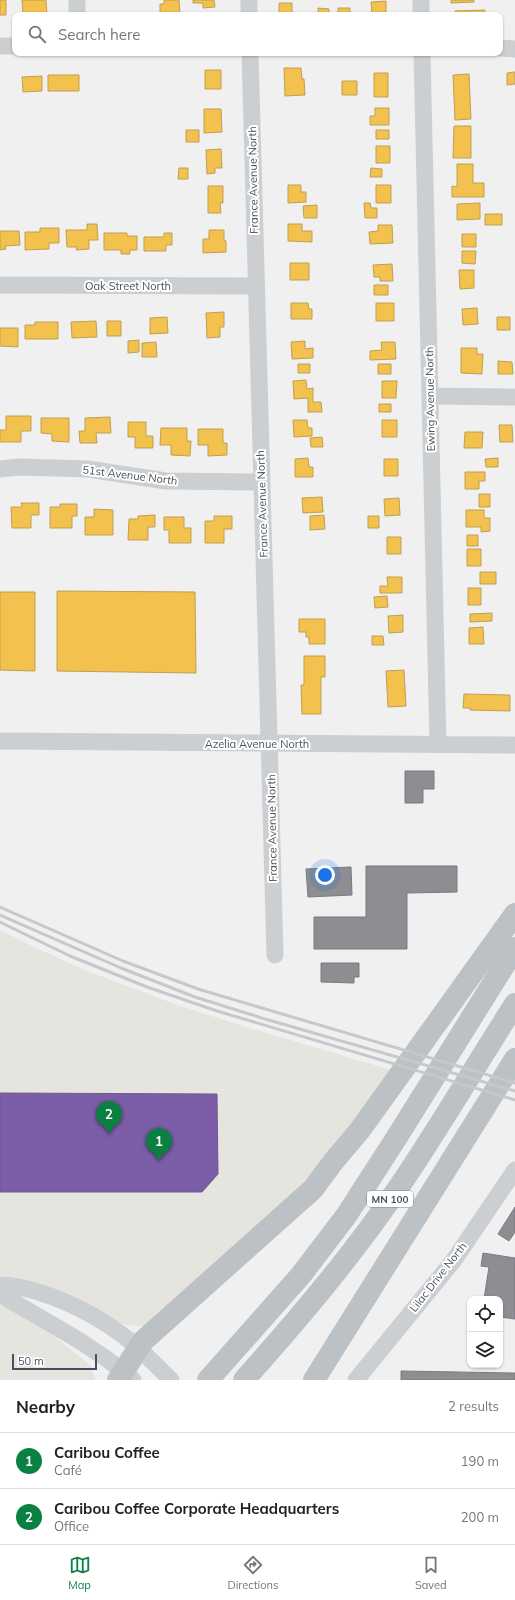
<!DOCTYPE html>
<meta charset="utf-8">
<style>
:root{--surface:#fff;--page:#f6f6f6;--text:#222;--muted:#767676;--line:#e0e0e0;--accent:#0b8043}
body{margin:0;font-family:Mulish,sans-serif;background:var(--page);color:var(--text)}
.controls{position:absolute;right:12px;bottom:12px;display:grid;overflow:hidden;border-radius:8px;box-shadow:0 1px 3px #0004}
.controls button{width:36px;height:36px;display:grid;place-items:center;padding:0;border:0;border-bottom:1px solid var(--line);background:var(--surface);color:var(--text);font:20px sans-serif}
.scale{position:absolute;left:12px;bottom:10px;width:85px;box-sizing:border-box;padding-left:4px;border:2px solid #46515e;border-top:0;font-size:11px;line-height:14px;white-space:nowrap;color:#46515e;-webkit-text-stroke:3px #fff;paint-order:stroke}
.you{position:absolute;left:325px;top:875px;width:14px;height:14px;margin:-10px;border:3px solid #fff;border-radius:50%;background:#1a73e8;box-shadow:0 0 0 6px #1a73e833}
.badge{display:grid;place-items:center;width:26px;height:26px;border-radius:50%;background:var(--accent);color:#fff;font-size:13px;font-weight:700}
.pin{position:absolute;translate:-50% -33px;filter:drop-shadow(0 1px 2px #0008)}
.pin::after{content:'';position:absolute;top:21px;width:14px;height:12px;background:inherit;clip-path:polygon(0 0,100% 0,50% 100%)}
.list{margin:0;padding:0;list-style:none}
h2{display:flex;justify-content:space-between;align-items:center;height:52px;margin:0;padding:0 16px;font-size:17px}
h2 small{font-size:13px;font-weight:400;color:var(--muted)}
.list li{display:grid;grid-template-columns:26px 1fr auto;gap:12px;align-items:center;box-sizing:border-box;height:56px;padding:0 16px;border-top:1px solid var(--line)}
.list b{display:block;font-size:15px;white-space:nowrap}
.list p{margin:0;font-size:13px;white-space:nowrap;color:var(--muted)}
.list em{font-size:13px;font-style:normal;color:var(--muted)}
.icon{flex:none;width:22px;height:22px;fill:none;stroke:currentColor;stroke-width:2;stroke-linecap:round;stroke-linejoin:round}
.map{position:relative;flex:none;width:515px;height:1380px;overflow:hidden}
.search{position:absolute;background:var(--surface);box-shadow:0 1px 3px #0004;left:12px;right:12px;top:12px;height:44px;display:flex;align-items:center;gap:10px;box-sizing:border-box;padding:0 14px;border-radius:8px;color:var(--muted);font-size:15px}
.sheet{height:164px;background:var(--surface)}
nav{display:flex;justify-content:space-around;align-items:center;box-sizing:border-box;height:56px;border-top:1px solid var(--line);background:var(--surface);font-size:11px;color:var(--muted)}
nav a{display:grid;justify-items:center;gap:2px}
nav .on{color:var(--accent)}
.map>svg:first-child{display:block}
.commercial{fill:#e6e4de}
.homes{fill:#f2c14e;stroke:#be9f53}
.offices{fill:#7b5ea7;stroke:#6b5a91}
.industry{fill:#8d8d92;stroke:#787b82}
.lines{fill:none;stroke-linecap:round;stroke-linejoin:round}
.minor{stroke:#cccfd1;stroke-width:17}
.highway{stroke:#bcc1c6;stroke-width:22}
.rail{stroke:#c6c8ca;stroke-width:3}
.labels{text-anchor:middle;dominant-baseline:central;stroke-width:4;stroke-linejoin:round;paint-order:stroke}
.shield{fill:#fff;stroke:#7e858e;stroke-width:1}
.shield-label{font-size:10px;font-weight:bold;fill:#46515e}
.street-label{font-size:11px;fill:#46515e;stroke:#fff}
</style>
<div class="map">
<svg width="515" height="1380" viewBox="0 0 515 1380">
<rect width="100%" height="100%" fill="#f1f0f0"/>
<path class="commercial" d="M0 930 26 943 82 969 180 1006 253 1029 398 1072 319 1170 149 1325 140 1326 126 1325 0 1278Z
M0 1304 43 1327 90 1365 96 1380H0Z"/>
<path class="homes" d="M0 0H6V15H0Z
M22 0H46L47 15H23Z
M164 0H179L180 15H160V4H164Z
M193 0H214L215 7 203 8V3H193Z
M451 0H474V2L451 3Z
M386 1V15H362L372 14 371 2Z
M279 3H292V15H279Z
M318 8 329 9V15H318Z
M338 8H350V15H338Z
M485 10V15H455V11Z
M284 68H301L302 79H304L305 95 285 96Z
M205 70H221V89H205Z
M515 72V84L507 85V73Z
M374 73H388V97H374Z
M469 74 471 119 455 120 453 75Z
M48 75H79V91H48Z
M42 76V91L23 92 22 77Z
M342 81H357V95H342Z
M375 108H389V125H370V116H375Z
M204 109H221L222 132 204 133Z
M454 126H471V158H453Z
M186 130H199V142H186Z
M376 130H389V139H376Z
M376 146H390V163H376Z
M221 149 222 168H215V173L207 174 206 150Z
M457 164H473V183H484V197H452V186L457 187Z
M179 168H188V179H178Z
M371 168 382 169V177H370Z
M288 185H301V192H306V202L288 203Z
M376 185H391V203H376Z
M208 186H223V203H220L221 213H208Z
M364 203H370L371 208H377V218H365Z
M480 203V219L457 220V204Z
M317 205V218H304L303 206Z
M485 214H502V225H485Z
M87 224H97L98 240H89V249L76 250 77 247H67L66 230H87Z
M288 224H302V231H312V242L288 241Z
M378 225H392L393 243 370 244 369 232 378 231Z
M40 228H59V243H49V249L25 250V232H40Z
M209 230H224V240L226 241V252L203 253V239H209Z
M0 231H19L20 245 5 246 6 249 0 250Z
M104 233H127V236H137V250H130V254H121V250H104Z
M164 233H172V245H166V251H144V237H164Z
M462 234H476V247H462Z
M462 251H476L475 264 462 263Z
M290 263H309V280H290Z
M392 264 393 281H380V277H374L373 265Z
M459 270H474V288L460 289Z
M374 285H388V295H374Z
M291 303H308L309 309H312V319H291Z
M376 303H394V321H376Z
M477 308 478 324 463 325 462 309Z
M224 312V327H220V337L207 338 206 313Z
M167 317 168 333 150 334V318Z
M497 317H510V330H497Z
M96 321 97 337 72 338 71 322Z
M107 321H121V336H107Z
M35 322H58V339H25V325H35Z
M0 328H18V347L0 346Z
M139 340V352L128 353V341Z
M305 341V349L313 348V358L292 359 291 342Z
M156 342 157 357H142V343Z
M381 342H395L396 359 370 360V351L382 350Z
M461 348H477V354H483L482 374 461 373Z
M498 361 512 362 513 374H498Z
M298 364H310V373H298Z
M378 364H391V374H378Z
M306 380 307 389 313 388V402H321L322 412H308V398L294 399 293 381Z
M382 381H397L396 398H382Z
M379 404H391V412H379Z
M6 416H31V431H21V442H0V430H6Z
M110 417 111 433H96L97 443H80L79 431H85V418Z
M41 418H69V442L52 441V434L41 433Z
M293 420H307L308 428H312V436L294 437Z
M382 420H397V437H382Z
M128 422H146V436H153V448H135V437H128Z
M499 425H512L513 442H500Z
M161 428H187V441H191L190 456 171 455V445H160Z
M198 429H223V443H227V455L208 456V445H198Z
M465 432H483L482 448H464Z
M322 437 323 447H311L310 438Z
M308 458 309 467H313V477H295V459Z
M498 458V467H486L485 459Z
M384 459H398V476H384Z
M465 472H485V481H479V489H465Z
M479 494H490V507H479Z
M322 497 323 512 303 513 302 498Z
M399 498 400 515 385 516 384 499Z
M21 503H39V515H31V528H12L11 507H22Z
M60 504H77V516H72V528H50V507H60Z
M94 509 113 510V535H85V517H94Z
M466 510H484V518H490V531L481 532V527H466Z
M155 515V527H148V540H128L129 519H138V516Z
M324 515 325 529 310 530V516Z
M214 516H232V529H224V543H205V521H214Z
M368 516H379V528H368Z
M164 517H184V528H191V543H169V530H164Z
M467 535H478V546H467Z
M387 537H401V554H387Z
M467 549H481V566H467Z
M480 572H496V584H480Z
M387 577H402V593H380V586H388Z
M468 588H481V605H468Z
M57 591 195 592 196 673 57 671Z
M0 592H35V671L0 670Z
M387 596 388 607 375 608 374 597Z
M492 613V621L470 622V614Z
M403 615V632L389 633 388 616Z
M299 619H325V644H309V637H306V632H299Z
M483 627 484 644H469V628Z
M372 636H383L384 645H372Z
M304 656H325V677H321V714H302L301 685H304Z
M404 670 406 706 388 707 386 671Z
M464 694 510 695V711L470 710V708H463Z"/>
<path class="offices" d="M0 1093 217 1094 218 1174 202 1192H0Z"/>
<path class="industry" d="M405 771H434V789H423V803H405Z
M366 866H457V892L407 893V949H314V917H366Z
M351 867 352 895 308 897 306 869Z
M321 963H359V977H354V983L321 982Z
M515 1207V1232L509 1241 498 1234Z
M483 1253 515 1258V1319L500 1317V1299H484L489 1267 481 1266Z
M401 1371 515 1373V1380H401Z"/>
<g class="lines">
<path class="minor" d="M77 0V15
M249 0V15
M421 0V15
M0 46H15
M500 48 515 49
M250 53 275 955
M422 53 438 744
M0 285 255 286
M430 396 515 397
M0 469 19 467 88 469 166 481 261 482
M0 741 515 745
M0 1285C40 1287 89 1310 121 1334 139 1347 155 1364 171 1380
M0 1294C42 1320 97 1347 133 1380
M356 1380 454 1260 515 1170"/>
<path class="highway" d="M118 1380 143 1341 313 1189 333 1162 360 1130 515 914
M208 1380 301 1275 346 1216 397 1137 515 948
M244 1380C301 1316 357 1250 405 1178 443 1121 478 1062 515 1004
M314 1380 515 1059"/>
<path class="rail" d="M0 907 123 961 198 989 515 1083
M0 915 121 968 195 997 265 1019 515 1091
M0 922 70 956 147 987 217 1011 515 1100"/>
</g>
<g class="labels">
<rect class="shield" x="367" y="1191" width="46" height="16" rx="3"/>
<g class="shield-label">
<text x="390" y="1199">MN 100</text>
</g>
<g class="street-label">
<text transform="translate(253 180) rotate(-91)">France Avenue North</text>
<text x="128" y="286">Oak Street North</text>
<text transform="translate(430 399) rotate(-91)">Ewing Avenue North</text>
<text transform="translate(130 475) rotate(7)">51st Avenue North</text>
<text transform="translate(262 504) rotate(-92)">France Avenue North</text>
<text x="257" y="744">Azelia Avenue North</text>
<text transform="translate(272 828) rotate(-91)">France Avenue North</text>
<text transform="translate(438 1277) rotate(-52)">Lilac Drive North</text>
</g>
</g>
</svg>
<div class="controls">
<button><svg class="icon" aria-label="locate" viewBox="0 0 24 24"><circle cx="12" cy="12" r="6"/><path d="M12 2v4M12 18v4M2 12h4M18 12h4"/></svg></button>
<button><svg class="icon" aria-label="layers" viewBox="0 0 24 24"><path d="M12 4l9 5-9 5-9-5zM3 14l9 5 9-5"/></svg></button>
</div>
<div class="scale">50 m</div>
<div class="you"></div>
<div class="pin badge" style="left:159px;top:1161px">1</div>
<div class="pin badge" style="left:109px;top:1134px">2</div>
<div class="search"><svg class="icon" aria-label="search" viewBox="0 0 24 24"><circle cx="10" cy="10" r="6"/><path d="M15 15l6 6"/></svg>Search here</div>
</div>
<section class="sheet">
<h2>Nearby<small>2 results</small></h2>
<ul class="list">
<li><span class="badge">1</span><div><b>Caribou Coffee</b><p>Café</p></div><em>190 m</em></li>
<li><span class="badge">2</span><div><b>Caribou Coffee Corporate Headquarters</b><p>Office</p></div><em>200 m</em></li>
</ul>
</section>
<nav>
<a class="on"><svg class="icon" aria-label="map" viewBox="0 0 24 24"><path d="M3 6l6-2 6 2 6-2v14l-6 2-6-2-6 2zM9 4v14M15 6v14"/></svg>Map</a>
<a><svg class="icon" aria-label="directions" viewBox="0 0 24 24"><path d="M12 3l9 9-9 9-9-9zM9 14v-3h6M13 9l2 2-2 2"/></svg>Directions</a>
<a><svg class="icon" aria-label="saved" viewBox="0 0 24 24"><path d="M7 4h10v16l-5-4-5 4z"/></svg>Saved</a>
</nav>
